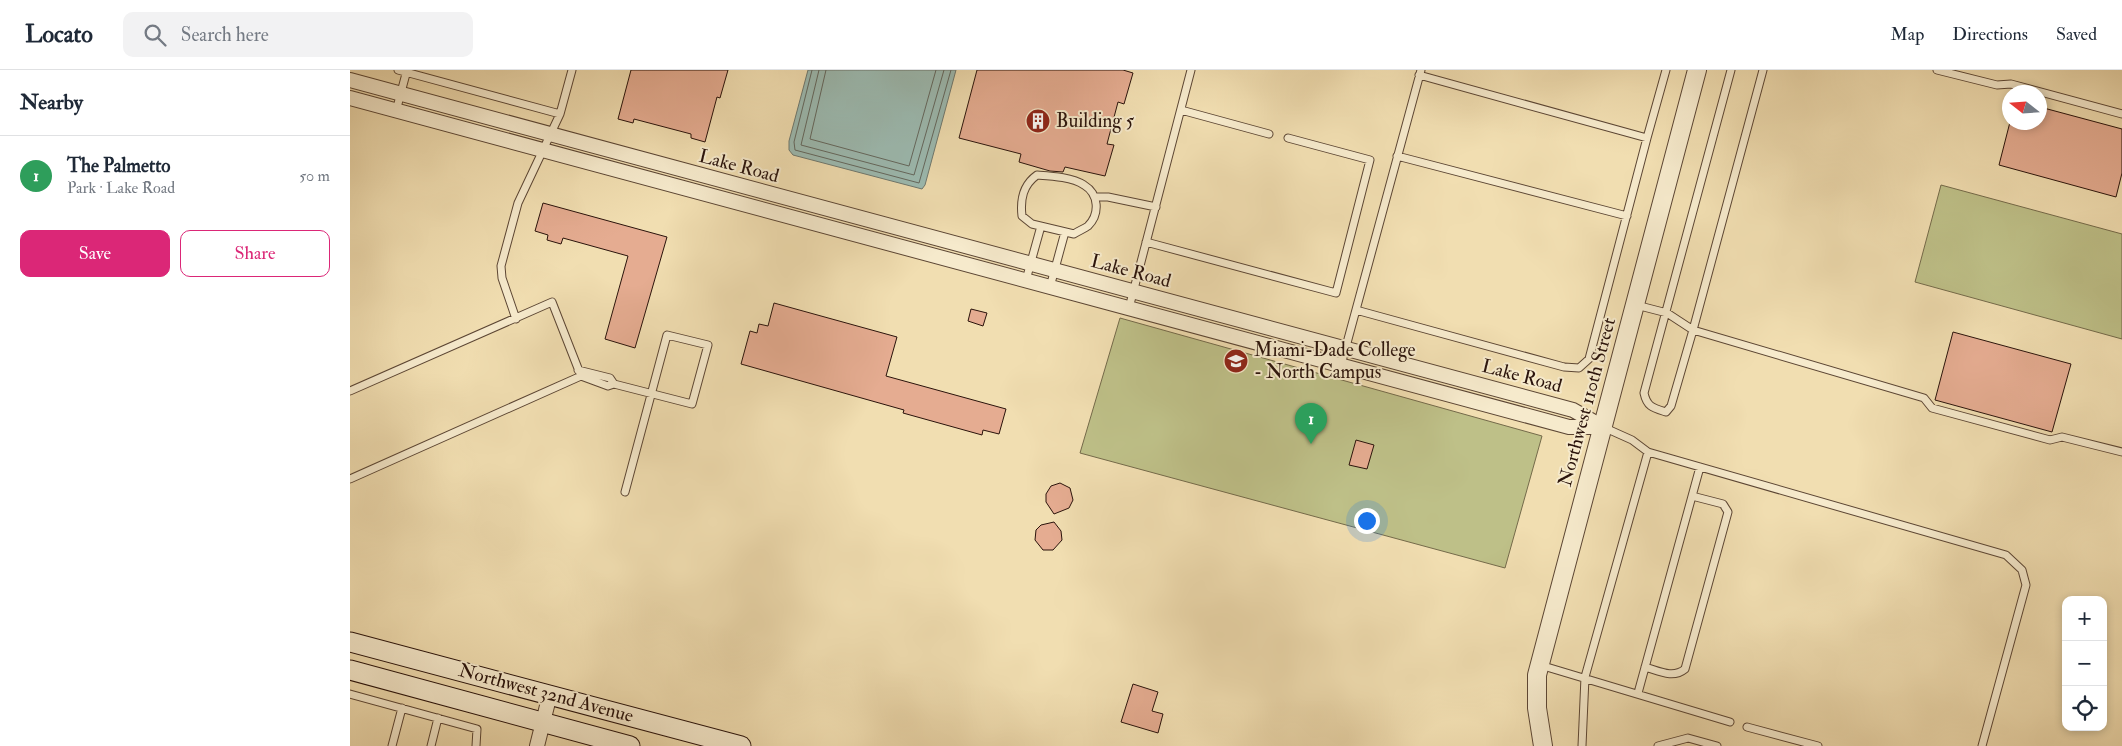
<!DOCTYPE html>
<meta charset="utf-8">
<style>
:root{--surface:#fff;--page:#f2f2f3;--text:#1f2937;--muted:#747a83;--line:#e0e1e3;--accent:#db2777}
body{margin:0;font-family:"IM FELL Double Pica",serif;background:var(--page);color:var(--text)}
.controls{position:absolute;right:15px;bottom:15px;display:grid;overflow:hidden;border-radius:10px;box-shadow:0 2px 8px #0003}
.controls button{width:45px;height:45px;display:grid;place-items:center;padding:0;border:0;border-bottom:1px solid var(--line);background:var(--surface);color:var(--text);font:25px sans-serif}
.compass{position:absolute;left:1652px;top:15px;width:45px;height:45px;border-radius:50%;background:var(--surface);box-shadow:0 2px 8px #0003;rotate:287deg}
.you{position:absolute;left:1016px;top:450px;width:18px;height:18px;margin:-12px;border:4px solid #fff;border-radius:50%;background:#1a73e8;box-shadow:0 0 0 8px #1a73e833}
.badge{display:grid;place-items:center;width:32px;height:32px;border-radius:50%;background:var(--accent);color:#fff;font-size:16px;font-weight:700}
.pin{position:absolute;translate:-50% -41px;filter:drop-shadow(0 1px 2px #0008)}
.pin::after{content:'';position:absolute;top:26px;width:18px;height:15px;background:inherit;clip-path:polygon(0 0,100% 0,50% 100%)}
.list{margin:0;padding:0;list-style:none}
h2{display:flex;justify-content:space-between;align-items:center;height:65px;margin:0;padding:0 20px;font-size:21px}
h2 small{font-size:16px;font-weight:400;color:var(--muted)}
.list li{display:grid;grid-template-columns:32px 1fr auto;gap:15px;align-items:center;box-sizing:border-box;height:80px;padding:0 20px;border-top:1px solid var(--line)}
.list b{display:block;font-size:19px;white-space:nowrap}
.list p{margin:0;font-size:16px;white-space:nowrap;color:var(--muted)}
.list em{font-size:16px;font-style:normal;color:var(--muted)}
.actions{display:flex;gap:10px;padding:15px 20px}
.actions a{flex:1;padding:11px 0;border:1px solid var(--accent);border-radius:10px;text-align:center;font-size:18px;color:var(--accent)}
.actions .main{background:var(--accent);color:#fff}
.icon{flex:none;width:28px;height:28px;fill:none;stroke:currentColor;stroke-width:2;stroke-linecap:round;stroke-linejoin:round}
.map{position:relative;flex:none;width:1772px;height:676px;overflow:hidden}
header{display:flex;align-items:center;gap:30px;box-sizing:border-box;height:70px;padding:0 25px;background:var(--surface);border-bottom:1px solid var(--line)}
header strong{font-size:24px}
nav{display:flex;gap:28px;margin-inline-start:auto;font-size:18px}
.search{width:350px;height:45px;background:var(--page);display:flex;align-items:center;gap:12px;box-sizing:border-box;padding:0 18px;border-radius:10px;color:var(--muted);font-size:19px}
main{display:flex}
aside{flex:1;background:var(--surface)}
.map>svg:first-child{display:block}
.green{fill:#bec088;stroke:#746a4a}
.water{fill:#9cbbb2;stroke:#6e786f}
.lines{fill:none;stroke-linecap:round;stroke-linejoin:round}
.shore{stroke:#63675e;stroke-width:1}
.building{fill:#e5ac91;stroke:#2a130b}
.service-casing{stroke:#5c4634;stroke-width:9}
.minor-casing{stroke:#5c4634;stroke-width:16}
.tertiary-casing{stroke:#5c4634;stroke-width:20}
.secondary-casing{stroke:#2a130b;stroke-width:21}
.service{stroke:#f6eacc;stroke-width:7}
.minor{stroke:#f6eacc;stroke-width:14}
.tertiary{stroke:#f6eacc;stroke-width:18}
.secondary{stroke:#f6eacc;stroke-width:19}
.labels{text-anchor:middle;dominant-baseline:central;stroke-width:4;stroke-linejoin:round;paint-order:stroke}
.poi-label{font-size:19px;fill:#2a130b;stroke:#f6eacc;text-anchor:start}
.street-label{font-size:19px;fill:#2a130b;stroke:#f6eacc}
</style>
<header>
<strong>Locato</strong>
<div class="search"><svg class="icon" aria-label="search" viewBox="0 0 24 24"><circle cx="10" cy="10" r="6"/><path d="M15 15l6 6"/></svg>Search here</div>
<nav><a>Map</a><a>Directions</a><a>Saved</a></nav>
</header>
<main>
<aside>
<h2>Nearby<small></small></h2>
<ul class="list">
<li><span class="badge" style="background:#2e9e5b">1</span><div><b>The Palmetto</b><p>Park · Lake Road</p></div><em>50 m</em></li>
</ul>
<div class="actions"><a class="main">Save</a><a>Share</a></div>
</aside>
<div class="map">
<svg width="1772" height="676" viewBox="0 0 1772 676">
<rect width="100%" height="100%" fill="#f1deb1"/>
<filter id="stains"><feTurbulence type="fractalNoise" baseFrequency=".004" numOctaves="4"/><feColorMatrix values="0 0 0 0 .2 0 0 0 0 .09 0 0 0 0 .02 0 0 0 .5 -.17"/></filter>
<radialGradient id="worn" r=".72"><stop offset=".6" stop-color="#630" stop-opacity="0"/><stop offset="1" stop-color="#630" stop-opacity=".3"/></radialGradient>
<path class="green" d="M1591 115 1772 164V269L1565 212Z
M770 248 1192 366 1155 498 730 383Z"/>
<path class="water" d="M458 0H606L575 115 572 119 443 85 439 80V71Z"/>
<g class="lines">
<path class="shore" d="M462 0 444 72 445 80 569 113 601 0
M469 0 451 75 564 105 594 0
M476 0 460 69 559 96 586 0"/>
</g>
<path class="building" d="M281 0H378L370 28 367 27 355 72 341 68V64L284 49 283 53 268 49Z
M627 0H773L783 3 774 34 768 32 757 74 764 75 755 106 715 97 713 102 700 101 669 92 671 84 609 68Z
M1690 37 1772 59V103L1766 127 1649 95 1660 52H1690Z
M193 133 317 167 285 278 255 269 278 186 213 168 211 174 197 170 198 165 185 161Z
M424 233 547 267 536 306 656 339 649 364 633 360 632 365 553 343 554 340 391 294 400 261 407 263 409 254 418 256Z
M621 239 637 243 633 256 618 251Z
M1603 262 1721 294 1702 362 1585 330Z
M1006 370 1024 375 1017 399 999 395Z
M710 413 720 418 723 430 719 438 704 444 696 432V424L701 416Z
M704 452 711 461 712 470 703 480H693L685 470 686 460 691 455Z
M783 614 808 622 802 641 813 644 808 663 771 652Z"/>
<g class="lines">
<defs>
<path id="service" d="M48 0 210 44
M1381 0 1294 323C1297 337 1303 338 1316 342L1321 336 1343 260 1574 328 1582 338 1700 370 1712 367 1772 382
M1587 0 1647 15 1661 14 1772 44
M1069 5 1297 68 1316 0
M831 40 919 64
M46 41 57 0
M1047 86 1277 146
M687 105C701 106 722 107 734 115 749 124 750 144 738 156 734 159 728 161 724 164L682 154 672 146C670 129 673 115 687 105Z
M745 127H758L806 137
M796 172 986 223 1020 90 938 68
M676 210 691 156
M700 217 715 162
M1286 235 1317 243 1343 260 1413 0
M779 238 841 0
M1006 240 1214 297 1229 298 1239 289 1297 68
M166 249 152 208 151 196 168 133 210 44 222 0
M991 295 1071 0
M228 300 260 308 264 314 258 316 231 306
M264 314 342 334 358 275 317 265 275 422
M0 321 202 232 231 306 0 409
M1253 357 1282 370 1298 382 1656 485 1672 500 1676 515 1632 676
M1190 595 1380 652
M1295 597C1309 601 1323 609 1335 599L1378 442 1373 434 1342 426
M1288 623 1350 397
M0 624 127 659 126 676
M1397 657 1468 676
M42 676 52 638
M81 676 88 648
M1232 676 1235 607 1298 382
M1308 676 1338 668 1367 676"/>
<path id="minor" d="M0 10 1223 340 1253 357
M0 28 1219 357H1252
M187 676 200 624"/>
<path id="tertiary" d="M1193 676 1187 638V605L1347 0"/>
<path id="secondary" d="M0 572 391 676
M0 600 280 676"/>
</defs>
<use href="#service" class="service-casing"/>
<use href="#minor" class="minor-casing"/>
<use href="#tertiary" class="tertiary-casing"/>
<use href="#secondary" class="secondary-casing"/>
<use href="#service" class="service"/>
<use href="#minor" class="minor"/>
<use href="#tertiary" class="tertiary"/>
<use href="#secondary" class="secondary"/>
</g>
<defs>
<symbol id="building-disc" viewBox="-11 -11 22 22"><circle r="9.5" fill="#8f2418" stroke="#f6eacc"/><path d="M-4-6H4V6H1V3H-1V6H-4ZM-2.5-4.3h1.7v1.8h-1.7ZM.8-4.3h1.7v1.8H.8ZM-2.5-1h1.7V.8h-1.7ZM.8-1h1.7V.8H.8Z" fill="#fff"/></symbol>
<symbol id="university-disc" viewBox="-11 -11 22 22"><circle r="9.5" fill="#8f2418" stroke="#f6eacc"/><path d="M0-5L7-2L0 1L-7-2ZM-4 1L0 2.5L4 1V4Q0 6-4 4Z" fill="#fff"/></symbol>
</defs>
<g fill-rule="evenodd">
<use href="#building-disc" x="674" y="37" width="28" height="28"/>
<use href="#university-disc" x="872" y="277" width="28" height="28"/>
</g>
<g class="labels">
<g class="poi-label">
<text x="706" y="51">Building 5</text>
<text x="904" y="280">Miami-Dade College<tspan x="904" dy="22">- North Campus</tspan></text>
</g>
<g class="street-label">
<text transform="translate(389 96) rotate(15)">Lake Road</text>
<text transform="translate(781 201) rotate(15)">Lake Road</text>
<text transform="translate(1172 306) rotate(15)">Lake Road</text>
<text transform="translate(1237 332) rotate(-75)">Northwest 110th Street</text>
<text transform="translate(196 623) rotate(15)">Northwest 32nd Avenue</text>
</g>
</g>
<rect width="100%" height="100%" filter="url(#stains)"/>
<rect width="100%" height="100%" fill="url(#worn)"/>
</svg>
<div class="controls">
<button>+</button>
<button>−</button>
<button><svg class="icon" aria-label="locate" viewBox="0 0 24 24"><circle cx="12" cy="12" r="6"/><path d="M12 2v4M12 18v4M2 12h4M18 12h4"/></svg></button>
</div>
<svg class="compass" viewBox="-18 -18 36 36"><path d="M0-13l5 13h-10z" fill="#e53935"/><path d="M0 13l5-13h-10z" fill="#747a83"/></svg>
<div class="you"></div>
<div class="pin badge" style="left:961px;top:374px;background:#2e9e5b">1</div>
</div>
</main>
